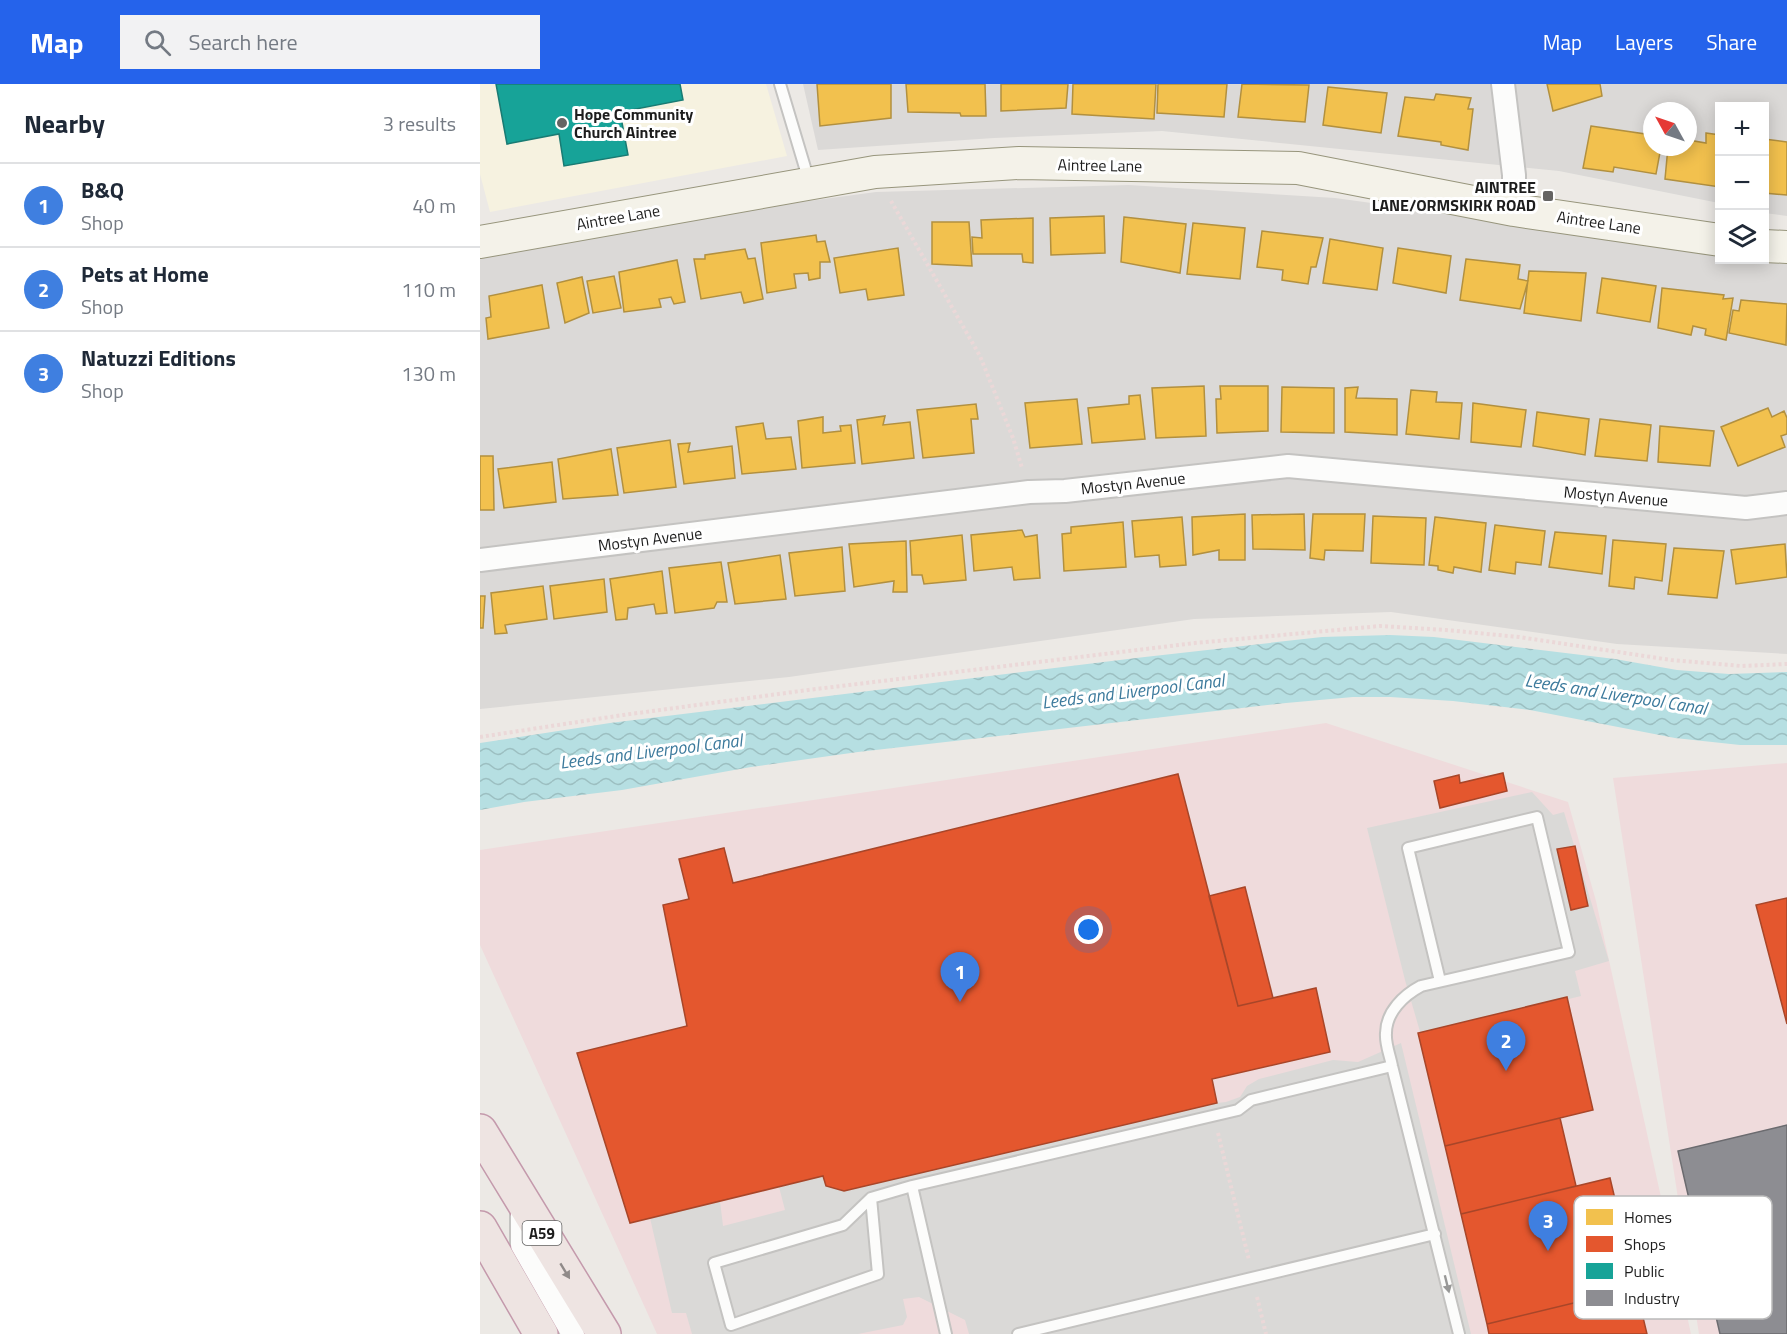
<!DOCTYPE html>
<meta charset="utf-8">
<style>
:root{--surface:#fff;--page:#f2f2f3;--text:#1f2937;--muted:#747a83;--line:#e0e1e3;--accent:#2563eb}
body{margin:0;font-family:"Titillium Web",sans-serif;background:var(--page);color:var(--text)}
.controls{position:absolute;right:18px;top:18px;display:grid;overflow:hidden;border-radius:0px;box-shadow:0 3px 15px #0003}
.controls button{width:54px;height:54px;display:grid;place-items:center;padding:0;border:0;border-bottom:2px solid var(--line);background:var(--surface);color:var(--text);font:30px sans-serif}
.compass{position:absolute;left:1163px;top:18px;width:54px;height:54px;border-radius:50%;background:var(--surface);box-shadow:0 3px 15px #0003;rotate:310deg}
.you{position:absolute;left:609px;top:846px;width:21px;height:21px;margin:-15px;border:4px solid #fff;border-radius:50%;background:#1a73e8;box-shadow:0 0 0 9px #1a73e833}
.badge{display:grid;place-items:center;width:39px;height:39px;border-radius:50%;background:var(--accent);color:#fff;font-size:20px;font-weight:700}
.pin{position:absolute;translate:-50% -50px;filter:drop-shadow(0 2px 3px #0008)}
.pin::after{content:'';position:absolute;top:32px;width:21px;height:18px;background:inherit;clip-path:polygon(0 0,100% 0,50% 100%)}
.list{margin:0;padding:0;list-style:none}
h2{display:flex;justify-content:space-between;align-items:center;height:78px;margin:0;padding:0 24px;font-size:26px}
h2 small{font-size:20px;font-weight:400;color:var(--muted)}
.list li{display:grid;grid-template-columns:39px 1fr auto;gap:18px;align-items:center;box-sizing:border-box;height:84px;padding:0 24px;border-top:2px solid var(--line)}
.list b{display:block;font-size:22px;white-space:nowrap}
.list p{margin:0;font-size:20px;white-space:nowrap;color:var(--muted)}
.list em{font-size:20px;font-style:normal;color:var(--muted)}
.icon{flex:none;width:33px;height:33px;fill:none;stroke:currentColor;stroke-width:2;stroke-linecap:round;stroke-linejoin:round}
.map{position:relative;flex:none;width:1307px;height:1250px;overflow:hidden}
header{display:flex;align-items:center;gap:36px;box-sizing:border-box;height:84px;padding:0 30px;background:var(--accent);color:#fff}
header strong{font-size:28px}
nav{display:flex;gap:33px;margin-inline-start:auto;font-size:21px}
.search{width:420px;height:54px;background:var(--page);display:flex;align-items:center;gap:15px;box-sizing:border-box;padding:0 21px;border-radius:0px;color:var(--muted);font-size:22px}
main{display:flex}
aside{flex:1;background:var(--surface)}
.map>svg:first-child{display:block}
.residential{fill:#dbd9d7;fill-rule:evenodd}
.commercial{fill:#efdbdc}
.education{fill:#f6f2e0}
.parking{fill:#dad9d7}
.water{fill:url(#water-waves)}
.homes{fill:#f2c14e;stroke:#b2903f;stroke-width:1.5}
.shops{fill:#e4572e;stroke:#a84629;stroke-width:1.5}
.public{fill:#17a398;stroke:#197b73;stroke-width:1.5}
.industry{fill:#8d8d92;stroke:#6b6b6f;stroke-width:1.5}
.lines{fill:none;stroke-linecap:round;stroke-linejoin:round}
.service-casing{stroke:#c4c3c1;stroke-width:14}
.minor-casing{stroke:#c4c3c1;stroke-width:26}
.secondary-casing{stroke:#97957c;stroke-width:34}
.trunk-casing{stroke:#c49aac;stroke-width:36}
.path{stroke:#ebd8d8;stroke-width:4;stroke-dasharray:3 3;stroke-linecap:butt}
.service{stroke:#fcfcfb;stroke-width:10}
.minor{stroke:#fcfcfb;stroke-width:22}
.secondary{stroke:#f4f2e9;stroke-width:32}
.trunk{stroke:#eee4e2;stroke-width:33}
.oneway{fill:#908a89}
.oneway2{fill:#989897}
.poi-dot{fill:#656463;stroke:#fff;stroke-width:2}
.labels{text-anchor:middle;dominant-baseline:central;stroke-width:6;stroke-linejoin:round;paint-order:stroke}
.shield{fill:#fff;stroke:#616161;stroke-width:1.5}
.shield-label{font-size:15px;font-weight:bold;fill:#1d1d1d}
.poi-label{font-size:16px;font-weight:bold;fill:#1d1d1d;stroke:#fff;text-anchor:start}
.street-label{font-size:16px;fill:#1d1d1d;stroke:#fff}
.water-label{font-size:18px;font-style:italic;fill:#3c7a9c;stroke:#fff}
.key{fill:#fff;stroke:#bbb;stroke-width:1.5}
.key-label{font-size:16px;fill:#1d1d1d}
</style>
<header>
<strong>Map</strong>
<div class="search"><svg class="icon" aria-label="search" viewBox="0 0 24 24"><circle cx="10" cy="10" r="6"/><path d="M15 15l6 6"/></svg>Search here</div>
<nav><a>Map</a><a>Layers</a><a>Share</a></nav>
</header>
<main>
<aside>
<h2>Nearby<small>3 results</small></h2>
<ul class="list">
<li><span class="badge" style="background:#3f7fe0">1</span><div><b>B&amp;Q</b><p>Shop</p></div><em>40 m</em></li>
<li><span class="badge" style="background:#3f7fe0">2</span><div><b>Pets at Home</b><p>Shop</p></div><em>110 m</em></li>
<li><span class="badge" style="background:#3f7fe0">3</span><div><b>Natuzzi Editions</b><p>Shop</p></div><em>130 m</em></li>
</ul>
</aside>
<div class="map">
<svg width="1307" height="1250" viewBox="0 0 1307 1250">
<defs>
<pattern id="water-waves" width="16" height="10" patternUnits="userSpaceOnUse" patternTransform="scale(1.5)"><rect width="16" height="10" fill="#b6dfe2"/><path d="M0 5q4-4 8 0t8 0" fill="none" stroke="#9cbfc1"/></pattern>
</defs>
<rect width="100%" height="100%" fill="#ece9e5"/>
<path class="residential" d="M323 0H1307V132L1285 129 1284 22H1240L1239 119 1079 87 682 47 514 54 338 66ZM1172 27H1208V63H1172Z
M649 101 855 114 1239 167 1240 176 1285 175 1307 179V570L1137 560 911 528 714 535 309 593 0 625V161L396 108Z"/>
<path class="commercial" d="M846 639 1088 718 1116 817 1211 1250H177L0 861V766Z
M1307 679V1250H1219L1133 694Z"/>
<path class="education" d="M0 0H286L307 72 10 128 0 90Z"/>
<path class="parking" d="M1052 708 1073 731 1084 728 1129 877 1095 887 1101 912 941 951 925 896 887 744Z
M921 959 991 1250H489L485 1236 439 1213 423 1215 427 1233 423 1241 378 1250H212L206 1229H192L170 1134 240 1117 243 1142 305 1126 299 1103 343 1092 346 1102 364 1107 737 1019 746 1018 760 1013 767 1002 779 995 853 976 878 978Z"/>
<path class="water" d="M910 551 954 553 1135 575 1197 586 1249 590 1307 588V661H1260L1195 654 1050 626 973 617 910 613H873L806 619 378 668 271 683 142 706 44 718 0 726V659L130 639 656 574 842 553Z"/>
<path class="homes" d="M337 0H411V34L340 42Z
M426 0H505L506 32H481L480 29 428 28Z
M521 0H588L586 24 521 27Z
M593 0H676L674 35 592 30Z
M678 0H747L744 33 677 29Z
M762 0 829 1 825 38 758 33Z
M1067 0H1120L1122 12 1073 27Z
M848 3 907 9 901 49 843 41Z
M956 10 991 14 988 25H993L988 66 961 61V58L918 52 925 13 954 16Z
M1111 42 1172 51V63H1181L1176 90 1134 83 1133 88 1103 84Z
M1226 49 1240 51V103L1185 95 1188 63H1208V56L1226 59Z
M1284 55 1307 58V111L1284 109Z
M624 132 625 169 571 171 570 134Z
M644 133 706 140 700 189 641 178Z
M553 134V179L543 178 542 170H493L492 153 502 154 501 136Z
M452 138H489L492 182 452 180Z
M713 139 765 144 760 195 707 190Z
M782 147 843 154 836 183H831L828 200 802 196 803 186 777 183Z
M336 151 337 158 345 157 350 178H340V194L329 196 328 189 314 190 316 204 287 209 281 159Z
M850 155 903 164 897 206 843 199Z
M418 164 424 211 388 216 386 205 360 209 354 174Z
M918 164 971 172 966 209 913 199Z
M265 165 268 175 275 174 283 215 264 219 261 208 221 215 214 175H225V171Z
M986 175 1040 181 1038 195 1048 197 1040 225 980 216Z
M197 176 205 218 194 220 191 213 179 215 181 223 144 228 139 188Z
M1049 187 1106 189 1101 237 1044 229Z
M134 192 141 224 113 229 107 197Z
M102 193 109 229 85 239 77 199Z
M1122 194 1176 202 1170 238 1117 229Z
M62 201 69 244 8 255 6 234 11 233 9 212Z
M1182 204 1244 211 1243 215 1253 214 1246 256 1225 251 1226 245 1213 242 1211 251 1178 244Z
M1261 216 1307 220 1306 261 1249 249 1253 226 1259 227Z
M724 302 726 352 676 354 672 304Z
M740 302H788V347L737 349 736 315H741Z
M802 303 854 304V349L801 348Z
M878 303 876 314 917 315V351L865 348V304Z
M931 306 957 308 956 318 982 319 979 355 926 350Z
M660 311 665 355 612 359 608 324 649 320V312Z
M597 315 602 360 550 364 545 319Z
M993 319 1046 326 1041 363 991 358Z
M496 320 498 335H491L494 369 443 374 437 326Z
M1288 324 1292 333 1304 327 1307 334V350L1301 352 1305 363 1258 382 1241 343Z
M1057 328 1109 335 1105 371 1053 362Z
M405 332 403 341 430 338 434 374 382 380 377 336Z
M343 333V349L361 347 360 342 371 341 375 379 322 384 318 337Z
M1120 335 1171 341 1167 377 1115 372Z
M283 339 286 355 311 353 316 385 262 390 256 343Z
M1180 342 1234 347 1230 382 1178 378Z
M190 356 196 403 144 409 137 364Z
M210 359 208 368 252 362 255 394 204 400 198 360Z
M131 365 138 411 83 415 78 375Z
M0 372H13L14 426H0Z
M72 378 76 418 24 424 18 385Z
M765 430V476H739V466L713 471 712 433Z
M824 430 825 466 773 465 772 431Z
M833 430H885L883 467 845 466 844 476 830 474Z
M893 432 946 434 944 481 891 479Z
M702 433 706 481 680 483 679 471 655 473 652 437Z
M955 433 1006 439 1001 488 974 483 973 489 958 486V482L949 481Z
M643 438 646 483 584 487 582 450 591 449V443Z
M1015 441 1065 447 1061 481 1036 478 1035 490 1009 486Z
M542 446 545 453 557 451 560 494 534 496 532 483 494 487 491 451Z
M1075 448 1126 452 1122 490 1069 483Z
M482 451 486 496 444 500 442 491H432L430 457Z
M1133 456 1186 460 1182 497 1155 493 1154 505 1129 502Z
M426 457 427 508H413L414 497 374 503 369 460Z
M1305 460 1307 493 1256 500 1251 466Z
M362 463 365 507 315 512 309 469Z
M1194 464 1244 467 1237 514 1188 510Z
M300 471 306 515 255 520 248 479Z
M241 478 247 518H237L234 524 195 529 189 484Z
M182 487 187 529 176 530 174 520 148 524 147 535 136 536 130 495Z
M124 495 127 528 74 535 70 502Z
M63 502 67 535 25 541 27 549 15 550 11 509Z
M0 512H5L3 544H0Z"/>
<path class="shops" d="M1023 689 1027 707 960 724 954 697 979 691 980 699Z
M698 690 758 922 836 904 850 968 732 995 737 1019 364 1107 346 1102 343 1092 150 1139 97 969 207 942 183 821 209 815 199 775 244 764 253 799Z
M1095 762 1108 822 1091 826 1077 765Z
M765 803 793 914 758 922 729 812Z
M1307 814V940L1276 821Z
M1087 913 1113 1026 965 1062 938 949Z
M1080 1034 1096 1102 981 1130 965 1062Z
M1130 1094 1156 1204 1007 1240 981 1130Z
M1156 1204 1167 1250H1009L1007 1240Z"/>
<path class="public" d="M16 0H200L203 16 140 28 148 71 84 82 79 50 27 60Z"/>
<path class="industry" d="M1307 1041V1250H1240L1198 1067Z"/>
<g class="lines">
<defs>
<path id="service" d="M300 0 329 97
M960 897 928 764 1057 733 1089 868 941 902C924 911 906 928 906 949 905 960 910 971 912 982L979 1250
M391 1114 398 1190 251 1241 234 1179 363 1141 391 1114 432 1102
M466 1250 432 1102 758 1026 771 1016 912 982
M538 1250 955 1150"/>
<path id="minor" d="M1023 0 1034 91V126
M0 476 549 408 585 407 808 382 1266 424 1307 419
M42 1116V1161L93 1250"/>
<path id="secondary" d="M0 158 395 88 539 79 818 84 1034 126 1240 156
M1284 162 1307 163"/>
<path id="trunk" d="M0 1047 124 1250
M0 1144 61 1250"/>
</defs>
<use href="#service" class="service-casing"/>
<use href="#minor" class="minor-casing"/>
<use href="#secondary" class="secondary-casing"/>
<use href="#trunk" class="trunk-casing"/>
<path class="path" d="M411 117 500 272 533 354 542 384
M0 653 143 631 328 606 715 559 900 542 966 546 1039 553 1191 576 1261 582 1307 580
M738 1049 769 1176
M777 1213 786 1250"/>
<use href="#service" class="service"/>
<use href="#minor" class="minor"/>
<use href="#secondary" class="secondary"/>
<use href="#trunk" class="trunk"/>
</g>
<defs><path id="oneway-solid" d="M-6-.8H1V-3.2L6.5 0L1 3.2V.8H-6Z" transform="scale(1.5)"/></defs>
<use class="oneway" href="#oneway-solid" transform="translate(85 1187) rotate(59)"/>
<use class="oneway2" href="#oneway-solid" transform="translate(967 1200) rotate(76)"/>
<g class="poi-dot">
<circle cx="82" cy="39" r="6"/>
<rect x="1062" y="106" width="12" height="12" rx="3"/>
</g>
<g class="labels">
<rect class="shield" x="42.5" y="1137" width="39" height="24" rx="4.5"/>
<g class="shield-label">
<text x="62" y="1149">A59</text>
</g>
<g class="poi-label">
<text x="94" y="30">Hope Community<tspan x="94" dy="18">Church Aintree</tspan></text>
<text x="1056" y="103" text-anchor="end">AINTREE<tspan x="1056" dy="18">LANE/ORMSKIRK ROAD</tspan></text>
</g>
<g class="street-label">
<text transform="translate(620 81) rotate(1)">Aintree Lane</text>
<text transform="translate(138 133) rotate(-10)">Aintree Lane</text>
<text transform="translate(1119 138) rotate(8)">Aintree Lane</text>
<text transform="translate(653 399) rotate(-6)">Mostyn Avenue</text>
<text transform="translate(1136 412) rotate(5)">Mostyn Avenue</text>
<text transform="translate(170 455) rotate(-7)">Mostyn Avenue</text>
</g>
<g class="water-label">
<text transform="translate(653 607) rotate(-7)">Leeds and Liverpool Canal</text>
<text transform="translate(1136 610) rotate(9)">Leeds and Liverpool Canal</text>
<text transform="translate(171 667) rotate(-7)">Leeds and Liverpool Canal</text>
</g>
</g>
<rect x="1094" y="1112" width="198" height="123" rx="9" class="key"/>
<rect x="1106" y="1125" width="27" height="16" fill="#f2c14e"/>
<rect x="1106" y="1152" width="27" height="16" fill="#e4572e"/>
<rect x="1106" y="1179" width="27" height="16" fill="#17a398"/>
<rect x="1106" y="1206" width="27" height="16" fill="#8d8d92"/>
<g class="key-label">
<text x="1144" y="1139">Homes</text>
<text x="1144" y="1166">Shops</text>
<text x="1144" y="1193">Public</text>
<text x="1144" y="1220">Industry</text>
</g>
</svg>
<div class="controls">
<button>+</button>
<button>−</button>
<button><svg class="icon" aria-label="layers" viewBox="0 0 24 24"><path d="M12 4l9 5-9 5-9-5zM3 14l9 5 9-5"/></svg></button>
</div>
<svg class="compass" viewBox="-18 -18 36 36"><path d="M0-13l5 13h-10z" fill="#e53935"/><path d="M0 13l5-13h-10z" fill="#747a83"/></svg>
<div class="you"></div>
<div class="pin badge" style="left:480px;top:918px;background:#3f7fe0">1</div>
<div class="pin badge" style="left:1026px;top:987px;background:#3f7fe0">2</div>
<div class="pin badge" style="left:1068px;top:1167px;background:#3f7fe0">3</div>
</div>
</main>
